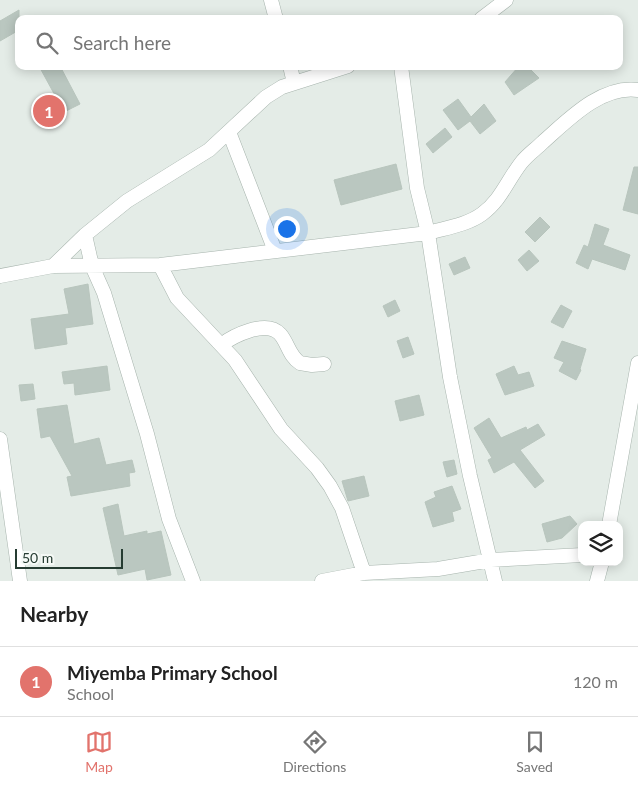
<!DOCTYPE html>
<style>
:root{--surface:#fff;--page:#f6f6f6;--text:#222;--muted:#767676;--line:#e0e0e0;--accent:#e2736c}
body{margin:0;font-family:Lato,sans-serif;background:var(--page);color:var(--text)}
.controls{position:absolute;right:15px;bottom:15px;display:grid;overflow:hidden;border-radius:10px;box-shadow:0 2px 12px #0003}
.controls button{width:45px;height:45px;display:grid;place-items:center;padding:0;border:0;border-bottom:1px solid var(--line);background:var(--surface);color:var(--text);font:25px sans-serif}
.scale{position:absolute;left:15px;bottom:12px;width:108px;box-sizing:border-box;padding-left:5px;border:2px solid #263c32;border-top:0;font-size:14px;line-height:18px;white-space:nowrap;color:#263c32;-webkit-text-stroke:4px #f5f9f6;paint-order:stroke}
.you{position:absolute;left:286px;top:228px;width:18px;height:18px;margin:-12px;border:4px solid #fff;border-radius:50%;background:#1a73e8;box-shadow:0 0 0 8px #1a73e833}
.badge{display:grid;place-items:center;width:32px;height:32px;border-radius:50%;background:var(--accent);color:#fff;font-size:16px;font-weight:700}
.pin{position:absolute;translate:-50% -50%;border:2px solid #fff;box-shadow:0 1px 5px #0006}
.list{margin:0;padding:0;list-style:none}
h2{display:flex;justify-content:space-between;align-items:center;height:65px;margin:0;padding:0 20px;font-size:21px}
h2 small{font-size:16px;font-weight:400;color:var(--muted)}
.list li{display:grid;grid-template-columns:32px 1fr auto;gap:15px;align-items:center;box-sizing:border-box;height:70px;padding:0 20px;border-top:1px solid var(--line)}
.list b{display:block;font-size:19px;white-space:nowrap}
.list p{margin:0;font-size:16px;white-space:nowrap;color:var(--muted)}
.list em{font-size:16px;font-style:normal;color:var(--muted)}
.icon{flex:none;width:28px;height:28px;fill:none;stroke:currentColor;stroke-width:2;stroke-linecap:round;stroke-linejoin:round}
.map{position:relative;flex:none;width:638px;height:581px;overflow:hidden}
.search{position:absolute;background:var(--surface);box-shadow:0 2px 12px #0003;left:15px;right:15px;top:15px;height:55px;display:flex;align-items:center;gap:12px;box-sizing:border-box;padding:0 18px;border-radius:10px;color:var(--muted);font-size:19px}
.sheet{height:135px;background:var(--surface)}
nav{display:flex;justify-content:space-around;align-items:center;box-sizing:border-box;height:70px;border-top:1px solid var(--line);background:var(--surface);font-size:14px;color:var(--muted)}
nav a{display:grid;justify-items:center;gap:2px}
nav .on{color:var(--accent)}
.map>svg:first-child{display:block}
.building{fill:#bac7c0;stroke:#b8c5bd}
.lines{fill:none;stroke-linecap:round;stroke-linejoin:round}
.minor-casing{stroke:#a7b4ad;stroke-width:15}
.minor{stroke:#fff;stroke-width:14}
</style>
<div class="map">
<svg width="638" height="581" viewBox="0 0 638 581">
<rect width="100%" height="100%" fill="#e4ece7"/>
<path class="building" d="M19 10V30L0 41V21Z
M39 66H60L80 104 64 112Z
M519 66H527L539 78 514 95 505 82Z
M458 99 471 117 484 104 496 121 480 134 470 121 458 130 443 110Z
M445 128 452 137 433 153 426 144Z
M396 164 402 189 341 205 334 180Z
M634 167H638V214L623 210Z
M540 217 550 227 535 242 525 232Z
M595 224 609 229 603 245 630 255 625 270 592 259 588 269 576 263 584 245 588 247Z
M529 250 539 261 527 271 518 260Z
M465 257 470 268 454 275 449 264Z
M88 284 93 324 65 328 67 344 35 349 31 319 69 314 64 289Z
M395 300 400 311 388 317 383 306Z
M561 305 572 311 563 328 551 322Z
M408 337 414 354 403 358 397 341Z
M562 341 586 349 580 369 581 370 576 380 559 371 564 362 554 358Z
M107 366 110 390 75 395 74 383 64 384 62 372Z
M514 366 518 375 529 372 534 386 505 395 496 374Z
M33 384 35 399 21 401 19 385Z
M419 395 424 415 400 421 395 401Z
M67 405 74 444 99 438 106 465 132 460 135 472 129 473 130 486 71 496 67 477 72 476 50 436 41 438 37 409Z
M489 418 501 438 526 427 527 430 538 424 545 435 520 450 544 481 535 488 514 462 494 473 488 460 492 458 474 428Z
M454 460 457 474 447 477 443 462Z
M364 476 369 496 348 501 342 481Z
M452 486 461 509 452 512 454 521 433 527 425 502 436 497 434 492Z
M118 504 124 536 147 531V534L161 531 171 575 147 580 145 569 118 575 103 508Z
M570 516 577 524 562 538 547 542 542 524Z"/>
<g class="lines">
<defs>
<path id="minor" d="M271 0 276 19
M481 19 506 0
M290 66 294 83
M401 66 417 188 428 233 450 377 470 476 495 581
M229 132 275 251
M85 235 92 266 104 293 147 434 169 519 193 581
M160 265 177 298 235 360 281 429 317 468 330 486 342 508 364 573
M53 266 85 235 127 201 209 150 266 97 282 87 348 66
M0 276 53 266 160 265 428 233C445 228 467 225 482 214 501 200 507 181 521 163 527 155 536 149 543 142 568 120 601 85 638 90
M221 345C233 336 266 319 280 334 288 343 289 356 300 363L312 365 324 364
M0 439 20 581
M609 525 638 363
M322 581 364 573 438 569 491 560 582 555
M597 581 602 562"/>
</defs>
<use href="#minor" class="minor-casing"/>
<use href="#minor" class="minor"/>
</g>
</svg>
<div class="controls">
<button><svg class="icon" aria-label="layers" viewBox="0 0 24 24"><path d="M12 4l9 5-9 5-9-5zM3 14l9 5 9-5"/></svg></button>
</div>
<div class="scale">50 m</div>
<div class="you"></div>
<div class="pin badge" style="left:49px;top:111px">1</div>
<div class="search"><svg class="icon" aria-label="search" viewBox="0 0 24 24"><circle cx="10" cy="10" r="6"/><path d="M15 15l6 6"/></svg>Search here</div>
</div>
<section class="sheet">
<h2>Nearby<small></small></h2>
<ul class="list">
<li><span class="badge">1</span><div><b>Miyemba Primary School</b><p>School</p></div><em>120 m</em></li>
</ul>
</section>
<nav>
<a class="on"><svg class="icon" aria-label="map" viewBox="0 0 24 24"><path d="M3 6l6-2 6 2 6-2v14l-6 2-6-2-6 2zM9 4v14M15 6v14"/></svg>Map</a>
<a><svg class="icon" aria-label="directions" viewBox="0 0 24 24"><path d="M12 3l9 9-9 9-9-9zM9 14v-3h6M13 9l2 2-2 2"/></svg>Directions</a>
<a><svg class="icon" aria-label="saved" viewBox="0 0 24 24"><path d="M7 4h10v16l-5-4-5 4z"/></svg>Saved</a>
</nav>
